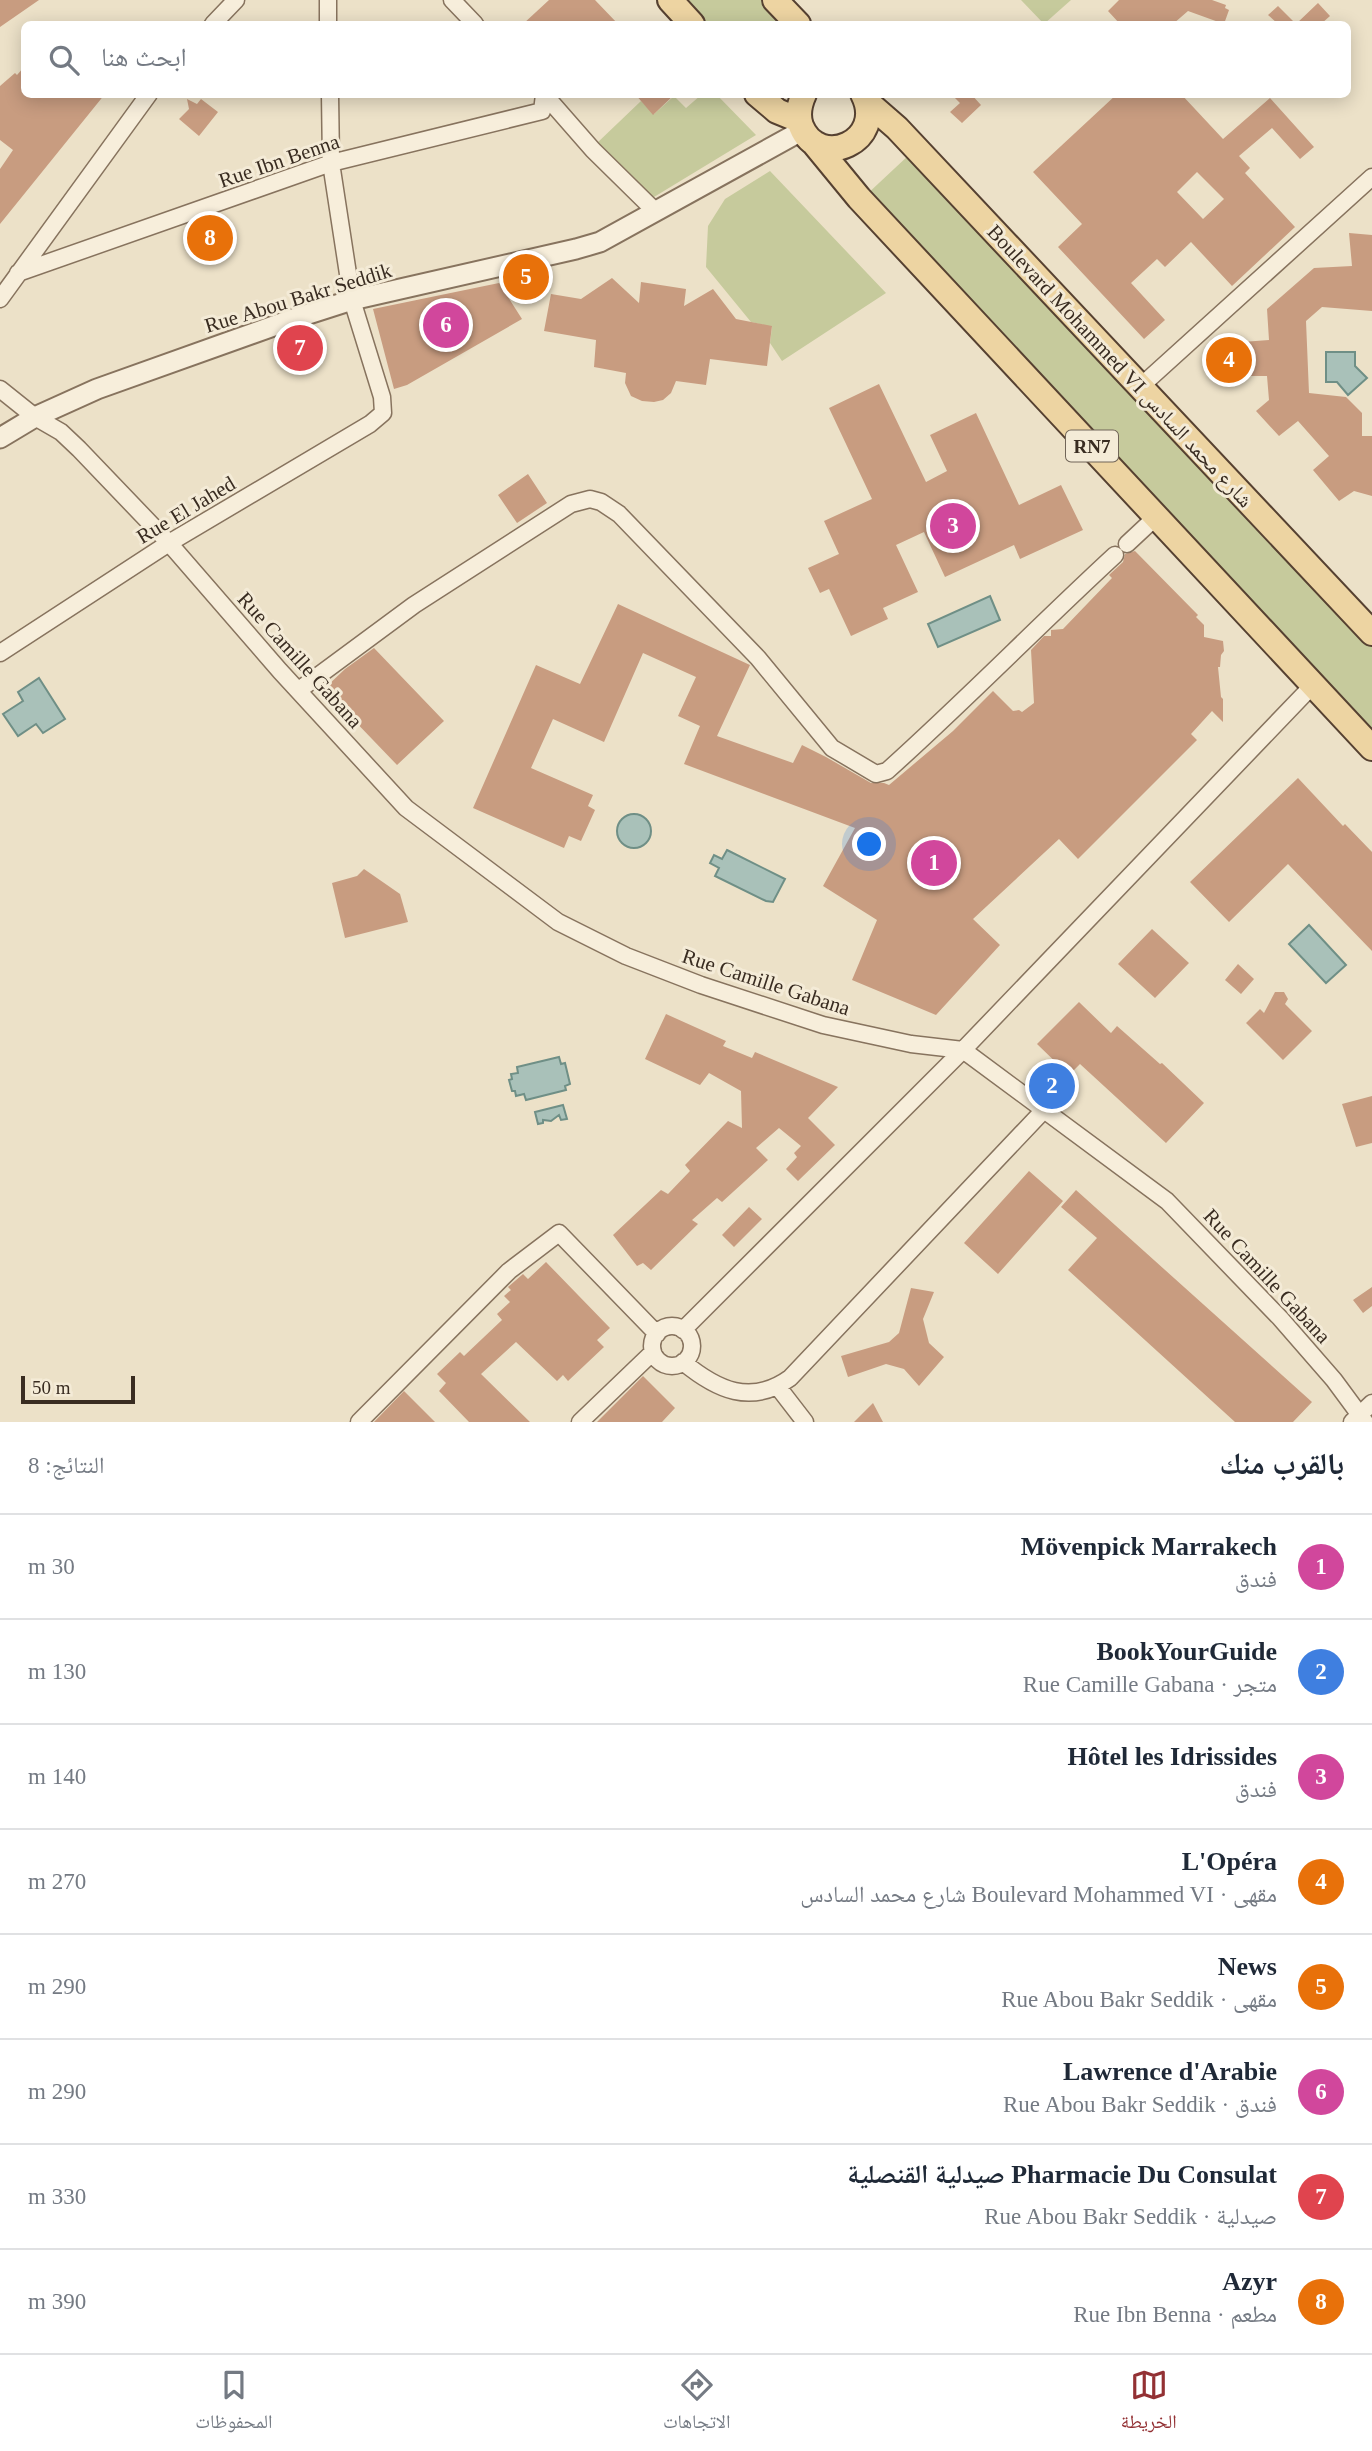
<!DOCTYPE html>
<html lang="ar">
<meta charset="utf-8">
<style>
:root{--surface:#fff;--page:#f2f2f3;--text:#1f2937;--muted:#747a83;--line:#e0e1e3;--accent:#933134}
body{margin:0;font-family:"Times New Roman","Noto Naskh Arabic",serif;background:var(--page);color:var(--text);direction:rtl}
.scale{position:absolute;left:21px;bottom:18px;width:114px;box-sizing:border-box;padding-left:7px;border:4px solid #392c21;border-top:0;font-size:19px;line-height:24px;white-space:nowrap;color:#392c21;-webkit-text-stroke:5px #f4ebd7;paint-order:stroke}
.you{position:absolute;left:870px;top:845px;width:24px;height:24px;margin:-18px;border:5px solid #fff;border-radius:50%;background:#1a73e8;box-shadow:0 0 0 10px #1a73e833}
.badge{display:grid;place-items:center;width:46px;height:46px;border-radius:50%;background:var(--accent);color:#fff;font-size:23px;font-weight:700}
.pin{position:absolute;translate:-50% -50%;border:4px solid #fff;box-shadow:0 2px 7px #0006}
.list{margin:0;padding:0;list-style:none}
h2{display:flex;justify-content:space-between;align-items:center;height:91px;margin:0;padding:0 28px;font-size:30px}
h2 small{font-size:23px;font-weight:400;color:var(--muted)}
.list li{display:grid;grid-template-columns:46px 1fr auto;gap:21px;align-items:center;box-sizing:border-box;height:105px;padding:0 28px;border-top:2px solid var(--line)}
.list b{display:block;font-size:26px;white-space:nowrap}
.list p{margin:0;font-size:23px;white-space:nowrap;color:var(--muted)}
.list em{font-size:23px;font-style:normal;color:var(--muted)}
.icon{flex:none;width:38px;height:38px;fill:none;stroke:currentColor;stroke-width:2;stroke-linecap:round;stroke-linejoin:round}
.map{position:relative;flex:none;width:1372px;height:1422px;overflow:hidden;direction:ltr}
.search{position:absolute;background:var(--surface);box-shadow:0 4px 18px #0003;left:21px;right:21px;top:21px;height:77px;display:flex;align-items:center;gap:18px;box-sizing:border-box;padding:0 24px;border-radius:10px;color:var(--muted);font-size:26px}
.sheet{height:931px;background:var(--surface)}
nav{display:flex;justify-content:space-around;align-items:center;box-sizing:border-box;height:98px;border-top:2px solid var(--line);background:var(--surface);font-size:19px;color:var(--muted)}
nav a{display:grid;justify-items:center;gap:4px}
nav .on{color:var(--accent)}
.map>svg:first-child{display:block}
.green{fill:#c6ca9c}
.water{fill:#a9c1b9;stroke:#6f8f86;stroke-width:2}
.building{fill:#c89c80;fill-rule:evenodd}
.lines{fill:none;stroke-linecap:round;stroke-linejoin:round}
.minor-casing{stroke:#87735e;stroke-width:19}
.tertiary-casing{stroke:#87735e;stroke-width:23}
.primary-casing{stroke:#564131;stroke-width:28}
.minor{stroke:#f7eedb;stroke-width:16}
.tertiary{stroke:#f7eedb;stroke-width:19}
.primary{stroke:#edd4a2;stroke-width:24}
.labels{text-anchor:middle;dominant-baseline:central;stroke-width:6;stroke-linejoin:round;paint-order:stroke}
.shield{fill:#f4ebd7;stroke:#716558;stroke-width:2}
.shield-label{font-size:19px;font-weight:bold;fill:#392c21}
.street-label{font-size:21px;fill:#392c21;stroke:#f4ebd7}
</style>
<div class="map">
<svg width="1372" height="1422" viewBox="0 0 1372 1422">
<rect width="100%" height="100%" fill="#ece1c8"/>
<path class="green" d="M680 0H765L787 24H702Z
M1021 0H1071L1044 24Z
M701 95H717L756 135 654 197 645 195 596 144 641 101 654 114 674 96 686 108Z
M910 154 1372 647V738L864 197Z
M770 171 886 293 782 361 770 343 772 327 751 322 706 267 708 226 725 199Z"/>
<path class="water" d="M1326 352H1355V366L1367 378 1348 395 1337 382H1326Z
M990 596 1000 620 938 647 928 624Z
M39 678 65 719 43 733 36 724 18 736 3 714 23 701 18 692Z
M617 831a17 17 0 1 1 34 0a17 17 0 1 1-34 0Z
M727 850 785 879 773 902 766 901 715 876 719 868 710 863 714 855 722 859Z
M1309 925 1346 965 1326 983 1289 944Z
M559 1057 561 1064 565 1063 570 1084 565 1086 566 1090 526 1100 524 1094 516 1096 515 1091H512L509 1080 512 1079 511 1074 518 1073 517 1067Z
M563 1105 567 1119 561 1120 559 1115 551 1121 543 1120V1123L538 1124 535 1112Z"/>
<path class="building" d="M0 0H39L0 27Z
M549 0H595L618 24H523Z
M1119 0H1212L1226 5 1225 8 1229 10 1224 24 1188 11 1173 24H1120L1108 11Z
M1318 3 1330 16 1321 24H1296Z
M1278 6 1296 24H1278L1268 15Z
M24 67V94H105L0 224V169L13 150 0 140V86L15 73 17 75Z
M635 94H675L653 115Z
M951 94H971L981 105 962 123 950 112 960 103Z
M1117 94H1181L1223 139 1270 98 1314 147 1300 159 1272 128 1239 156 1250 168 1245 173 1295 227 1232 286 1191 242 1165 267 1157 259 1131 283 1165 320 1144 339 1058 247 1082 224 1033 172ZM1197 172 1224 199 1203 219 1177 192Z
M187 99 197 104 201 99 218 112 199 136 179 119 189 109Z
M1349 233 1372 235V311L1322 307 1306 321 1309 393 1346 397 1362 413V436H1372V496L1354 491 1339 501 1313 470 1329 456 1298 421 1279 436 1256 411 1269 400 1267 376H1227L1229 343 1269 340 1267 309 1314 268 1352 266Z
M612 278 639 303 641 282 686 289 684 306 713 289 736 319 772 326 767 366 710 359 706 385 676 381 671 393 663 400 654 402 642 401 631 396 625 383 626 373 594 367 596 340 544 331 551 294 581 299Z
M499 283 522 319 407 385 394 389 373 309Z
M879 384 926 482 947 471 930 435 976 413 1019 505 1061 485 1083 530 1020 559 1014 545 945 577 924 532 896 545 918 592 883 608 888 619 851 636 829 589 820 593 808 568 839 554 824 521 872 499 829 408Z
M528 474 547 503 517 523 498 495Z
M1135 551 1198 615 1196 617 1204 625V637L1223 641 1224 651 1221 655 1220 667H1218L1221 697 1223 699V722L1212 711 1191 734 1197 740 1078 859 1059 839 973 919 1000 945 936 1015 852 980 877 920 823 886 855 828 684 764 700 726 678 716 696 677 643 653 604 742 553 719 531 768 593 795 588 806 595 810 581 841 569 836 564 848 473 808 536 665 580 684 618 604 750 665 717 736 793 763 802 745 826 757 871 783H884L889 785 953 731 993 691 1013 711 1019 710 1022 712 1034 703 1031 650 1044 636H1051V630L1063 629 1112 578 1109 575 1123 562 1125 554Z
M374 648 444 721 397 765 324 689 345 669Z
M1298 778 1343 826 1345 824 1372 852V951L1288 864 1229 922 1190 882Z
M364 869 400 894 408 922 345 938 332 883 357 876Z
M1152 929 1189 963 1155 998 1118 964Z
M1238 964 1254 979 1241 994 1225 980Z
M1275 992H1284L1288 999 1285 1004 1312 1031 1283 1060 1246 1023 1260 1009 1264 1013Z
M1079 1002 1111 1033 1117 1026 1160 1064 1162 1063 1204 1103 1166 1143 1080 1064 1069 1075 1037 1044Z
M666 1014 726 1041 723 1046 752 1058 755 1052 838 1087 808 1118 835 1145 798 1181 786 1169 797 1157 794 1153 801 1146 779 1128 756 1148 768 1160 722 1202 717 1198 692 1220 698 1224 651 1270 643 1263 637 1266 613 1235 661 1190 668 1194 690 1171 685 1165 728 1121 742 1128 741 1091 709 1073 700 1085 645 1059Z
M1372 1096V1143L1356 1147 1342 1104Z
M1029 1171 1063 1201 998 1274 964 1243Z
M1076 1190 1312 1402 1293 1422H1235L1068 1270 1097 1238 1061 1207Z
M749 1207 762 1219 734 1247 722 1235Z
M546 1262 610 1328 597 1340 604 1347 568 1381 563 1375 557 1381 516 1342 481 1374 530 1422H469L439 1391 446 1383 437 1374 460 1352 464 1356 502 1320 497 1314 510 1302 504 1296 511 1290 508 1287 523 1274 528 1279Z
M1372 1287V1306L1363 1313 1353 1300Z
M911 1288 934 1292 923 1319 929 1343 944 1357 919 1386 904 1369 886 1364 848 1377 841 1356 889 1342 899 1333Z
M643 1376 675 1408 662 1422H597Z
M404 1391 435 1422H374Z
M873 1403 883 1422H854Z"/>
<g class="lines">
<defs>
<path id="minor" d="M328 0V24
M452 0 475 24
M213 24 236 0
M544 94 593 150 655 211
M18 273 331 163 542 111 544 95
M0 299 149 94
M1140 387 1372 177
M0 389 35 417 61 432 79 449 169 543 280 671 406 808 558 922 626 956 701 985 823 1025 911 1044 963 1050 1167 1201 1280 1318 1334 1380 1365 1422
M1127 544 1157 516
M0 653 169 543 370 424 383 413 382 397 352 300 331 163 330 94
M299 690 414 605 571 504 590 499 601 502 619 514 758 658 832 748 876 774 887 771C965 701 1038 626 1115 555
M652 1346a20 20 0 1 1 40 0a20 20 0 1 1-40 0Z
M683 1330 963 1050 1313 685
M683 1362C717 1390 751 1406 790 1378L1044 1110
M778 1387 805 1422
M359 1422 509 1271 559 1233 657 1334
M580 1422 653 1352
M1352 1422 1372 1403"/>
<path id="tertiary" d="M0 438 35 417 97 389 296 318 352 300 576 249 600 242 803 130"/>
<path id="primary" d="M670 0 692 24
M775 0 798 24
M757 94 777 111 799 120
M804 94C799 105 797 115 801 126 819 171 887 141 863 94
M866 101 897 128 1372 633
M813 142 859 198 1372 748"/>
</defs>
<use href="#minor" class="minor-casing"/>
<use href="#tertiary" class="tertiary-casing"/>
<use href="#primary" class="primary-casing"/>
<use href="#minor" class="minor"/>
<use href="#tertiary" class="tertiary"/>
<use href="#primary" class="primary"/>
</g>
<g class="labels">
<rect class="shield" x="1066" y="430.5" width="52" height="31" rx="5"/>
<g class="shield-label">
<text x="1092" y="446">RN7</text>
</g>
<g class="street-label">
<text transform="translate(279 161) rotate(-19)">Rue Ibn Benna</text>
<text transform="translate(298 298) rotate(-17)">Rue Abou Bakr Seddik</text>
<text transform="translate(1120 366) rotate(47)">Boulevard Mohammed VI شارع محمد السادس</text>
<text transform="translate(186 510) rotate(-31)">Rue El Jahed</text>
<text transform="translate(300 660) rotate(48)">Rue Camille Gabana</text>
<text transform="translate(766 982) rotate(18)">Rue Camille Gabana</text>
<text transform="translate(1267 1276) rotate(47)">Rue Camille Gabana</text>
</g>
</g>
</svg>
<div class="scale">50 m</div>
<div class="you"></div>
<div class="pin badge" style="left:934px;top:863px;background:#d1479c">1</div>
<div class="pin badge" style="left:1052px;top:1086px;background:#3f7fe0">2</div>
<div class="pin badge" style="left:953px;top:526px;background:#d1479c">3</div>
<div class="pin badge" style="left:1229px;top:360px;background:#e8710a">4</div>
<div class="pin badge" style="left:526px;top:277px;background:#e8710a">5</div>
<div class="pin badge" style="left:446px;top:325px;background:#d1479c">6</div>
<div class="pin badge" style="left:300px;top:348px;background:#e0444e">7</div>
<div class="pin badge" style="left:210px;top:238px;background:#e8710a">8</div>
<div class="search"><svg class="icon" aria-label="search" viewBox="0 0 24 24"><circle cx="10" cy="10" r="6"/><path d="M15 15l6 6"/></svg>ابحث هنا</div>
</div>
<section class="sheet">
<h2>بالقرب منك<small>النتائج: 8</small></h2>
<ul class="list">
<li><span class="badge" style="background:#d1479c">1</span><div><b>Mövenpick Marrakech</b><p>فندق</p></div><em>30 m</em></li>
<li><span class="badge" style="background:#3f7fe0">2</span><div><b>BookYourGuide</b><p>متجر · Rue Camille Gabana</p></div><em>130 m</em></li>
<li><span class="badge" style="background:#d1479c">3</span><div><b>Hôtel les Idrissides</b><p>فندق</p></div><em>140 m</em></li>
<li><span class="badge" style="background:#e8710a">4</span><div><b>L'Opéra</b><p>مقهى · Boulevard Mohammed VI شارع محمد السادس</p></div><em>270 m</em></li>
<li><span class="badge" style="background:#e8710a">5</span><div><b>News</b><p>مقهى · Rue Abou Bakr Seddik</p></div><em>290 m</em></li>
<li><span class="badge" style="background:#d1479c">6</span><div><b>Lawrence d'Arabie</b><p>فندق · Rue Abou Bakr Seddik</p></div><em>290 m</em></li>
<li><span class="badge" style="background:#e0444e">7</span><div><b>Pharmacie Du Consulat صيدلية القنصلية</b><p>صيدلية · Rue Abou Bakr Seddik</p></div><em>330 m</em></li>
<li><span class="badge" style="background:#e8710a">8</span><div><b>Azyr</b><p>مطعم · Rue Ibn Benna</p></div><em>390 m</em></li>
</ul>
</section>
<nav>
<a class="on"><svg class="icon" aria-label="map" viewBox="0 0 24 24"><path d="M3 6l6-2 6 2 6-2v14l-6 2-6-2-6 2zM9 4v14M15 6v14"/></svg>الخريطة</a>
<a><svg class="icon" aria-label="directions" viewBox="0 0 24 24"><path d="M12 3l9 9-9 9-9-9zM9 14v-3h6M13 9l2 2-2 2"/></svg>الاتجاهات</a>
<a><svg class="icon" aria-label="saved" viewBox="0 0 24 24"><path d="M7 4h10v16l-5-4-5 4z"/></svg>المحفوظات</a>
</nav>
